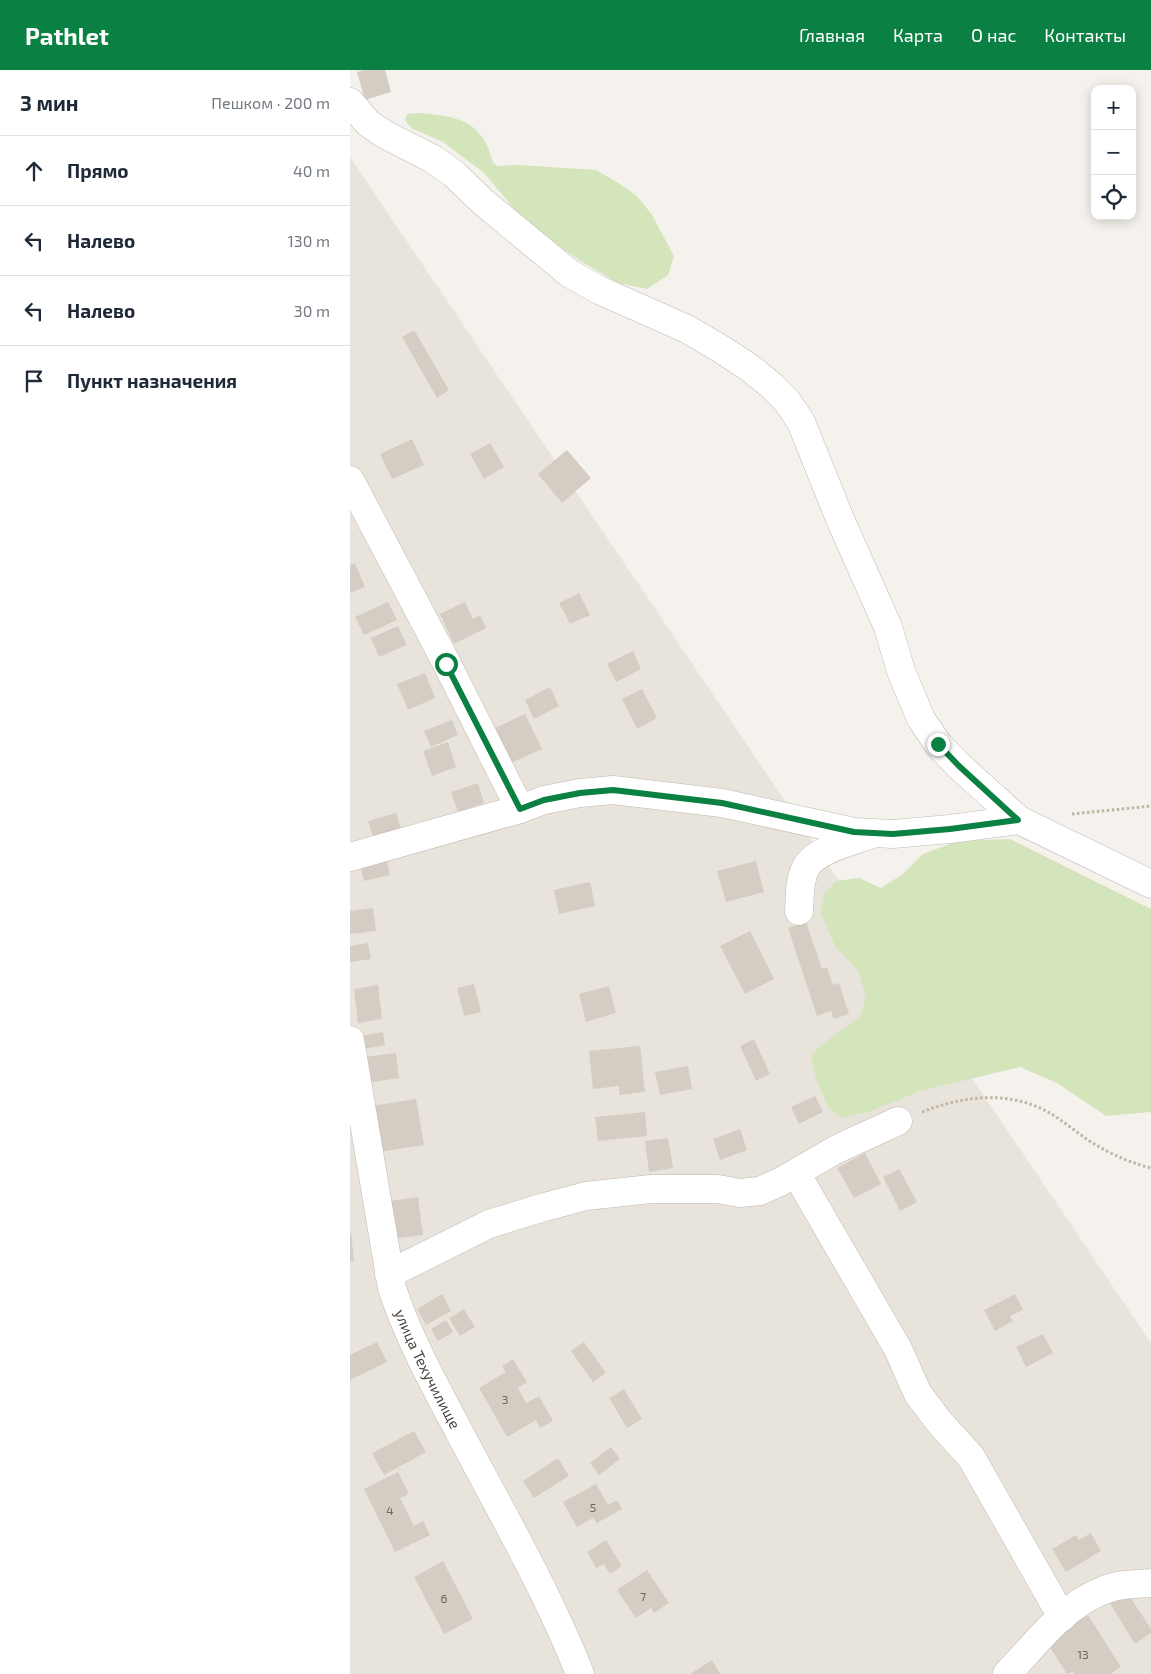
<!DOCTYPE html>
<html lang="ru">
<meta charset="utf-8">
<style>
:root{--surface:#fff;--page:#f2f2f3;--text:#1f2937;--muted:#747a83;--line:#e0e1e3;--accent:#0b8043}
body{margin:0;font-family:"Exo 2",sans-serif;background:var(--page);color:var(--text)}
.controls{position:absolute;right:15px;top:15px;display:grid;overflow:hidden;border-radius:10px;box-shadow:0 2px 12px #0003}
.controls button{width:45px;height:45px;display:grid;place-items:center;padding:0;border:0;border-bottom:1px solid var(--line);background:var(--surface);color:var(--text);font:25px sans-serif}
.stop{position:absolute;width:15px;height:15px;margin:-11px;border:4px solid #0b8043;border-radius:50%;background:#fff}
.stop.end{background:#0b8043;border-color:#fff;box-shadow:0 1px 5px #0008}
.list{margin:0;padding:0;list-style:none}
h2{display:flex;justify-content:space-between;align-items:center;height:65px;margin:0;padding:0 20px;font-size:21px}
h2 small{font-size:16px;font-weight:400;color:var(--muted)}
.list li{display:grid;grid-template-columns:32px 1fr auto;gap:15px;align-items:center;box-sizing:border-box;height:70px;padding:0 20px;border-top:1px solid var(--line)}
.list b{display:block;font-size:19px;white-space:nowrap}
.list em{font-size:16px;font-style:normal;color:var(--muted)}
.icon{flex:none;width:28px;height:28px;fill:none;stroke:currentColor;stroke-width:2;stroke-linecap:round;stroke-linejoin:round}
.map{position:relative;flex:none;width:801px;height:1604px;overflow:hidden}
header{display:flex;align-items:center;gap:30px;box-sizing:border-box;height:70px;padding:0 25px;background:var(--accent);color:#fff}
header strong{font-size:24px}
nav{display:flex;gap:28px;margin-inline-start:auto;font-size:18px}
main{display:flex}
aside{flex:1;background:var(--surface)}
.map>svg:first-child{display:block}
.residential{fill:#e8e4dc}
.green{fill:#d4e4bb}
.building{fill:#d5cdc4}
.lines{fill:none;stroke-linecap:round;stroke-linejoin:round}
.minor-casing{stroke:#c0b9b0;stroke-width:29}
.path{stroke:#c0b4a3;stroke-width:3;stroke-dasharray:2.5 2.5;stroke-linecap:butt}
.minor{stroke:#fff;stroke-width:28}
.route{stroke:#0b8043;stroke-width:6}
.labels{text-anchor:middle;dominant-baseline:central;stroke-width:5;stroke-linejoin:round;paint-order:stroke}
.number-label{font-size:12px;fill:#6c665d}
.street-label{font-size:15px;fill:#49433b;stroke:#fff}
</style>
<header>
<strong>Pathlet</strong>
<nav><a>Главная</a><a>Карта</a><a>О нас</a><a>Контакты</a></nav>
</header>
<main>
<aside>
<h2>3 мин<small>Пешком · 200 m</small></h2>
<ul class="list">
<li><svg class="icon" aria-label="ahead" viewBox="0 0 24 24"><path d="M12 20V5M6 11l6-6 6 6"/></svg><div><b>Прямо</b></div><em>40 m</em></li>
<li><svg class="icon" aria-label="left" viewBox="0 0 24 24"><path d="M17 20v-9H6M10 6l-5 5 5 5"/></svg><div><b>Налево</b></div><em>130 m</em></li>
<li><svg class="icon" aria-label="left" viewBox="0 0 24 24"><path d="M17 20v-9H6M10 6l-5 5 5 5"/></svg><div><b>Налево</b></div><em>30 m</em></li>
<li><svg class="icon" aria-label="arrive" viewBox="0 0 24 24"><path d="M6 21V4h12l-3 4 3 4H6"/></svg><div><b>Пункт назначения</b></div></li>
</ul>
</aside>
<div class="map">
<svg width="801" height="1604" viewBox="0 0 801 1604">
<rect width="100%" height="100%" fill="#f5f2ed"/>
<path class="residential" d="M0 87 801 1273V1604H0Z"/>
<path class="green" d="M68 43C107 46 133 50 143 93L148 96 169 95 246 100 270 114 287 126 302 145 324 186 318 205 297 219 268 213 229 190 177 154 134 103 93 72 61 58 55 50 57 44Z
M660 769 801 839V1042L756 1046 707 1013 670 997 570 1021 521 1041 491 1048 478 1037 466 1008 461 986 472 974 510 947 516 928 508 901 485 876 471 844 474 824 486 811 509 808 531 818 553 804 573 784 608 771Z"/>
<path class="building" d="M14 0H35L41 22 15 30 7 2Z
M64 260 99 320 87 328 52 267Z
M62 369 74 395 42 409 30 384Z
M140 373 154 397 134 409 120 384Z
M217 380 241 408 212 433 188 404Z
M5 493 15 517 0 523V495Z
M229 523 240 545 220 554 209 533Z
M38 532 47 550 14 565 5 547Z
M115 532 123 549 130 545 136 558 104 574 90 544Z
M48 556 57 575 29 587 21 568Z
M283 581 291 599 266 612 257 594Z
M75 603 85 628 58 640 47 614Z
M200 617 209 636 184 649 175 630Z
M292 619 307 648 287 659 272 629Z
M175 644 192 679 161 693 145 658Z
M102 650 108 665 81 677 74 661Z
M98 672 106 697 82 706 73 681Z
M128 713 134 733 108 742 101 722Z
M46 743 51 759 23 767 18 751Z
M36 787 40 805 14 811 10 793Z
M406 791 414 822 376 832 367 801Z
M240 812 245 836 209 844 204 820Z
M23 838 26 861 0 864V841Z
M456 852 472 899 477 897 483 915 489 913 499 944 484 949 481 941 467 946 438 858Z
M400 861 424 909 395 924 370 876Z
M18 873 21 889 0 892V876Z
M124 914 131 942 114 946 107 918Z
M28 915 32 949 8 953 4 919Z
M259 916 266 943 236 952 229 924Z
M33 962 35 975 13 979 10 966Z
M404 969 420 1004 406 1011 390 976Z
M290 976 295 1022 269 1025V1016L243 1019 239 981Z
M46 983 49 1008 17 1013 13 987Z
M338 996 342 1019 310 1025 305 1002Z
M465 1026 473 1042 449 1054 441 1037Z
M66 1029 74 1075 29 1082 21 1036Z
M295 1042 297 1066 248 1071 245 1047Z
M390 1059 397 1080 370 1090 363 1069Z
M318 1068 323 1098 299 1102 295 1071Z
M515 1083 531 1114 504 1128 487 1098Z
M549 1099 567 1132 550 1141 533 1107Z
M68 1127 73 1165 40 1169V1131Z
M1 1162 4 1191H0V1163Z
M92 1224 101 1241 76 1255 67 1239Z
M665 1224 673 1240 660 1246 663 1251 645 1261 634 1240Z
M114 1239 125 1257 110 1266 99 1248Z
M96 1250 103 1262 88 1271 81 1259Z
M693 1264 703 1283 676 1297 666 1277Z
M27 1272 37 1292 0 1310V1285Z
M234 1272 256 1303 243 1312 221 1281Z
M163 1289 177 1312 168 1318 176 1333 189 1326 203 1351 190 1358 186 1350 157 1367 129 1318 156 1302 152 1296Z
M274 1319 292 1349 277 1358 259 1328Z
M64 1361 76 1382 34 1405 22 1383Z
M261 1377 270 1389 249 1405 240 1393Z
M208 1388 219 1406 184 1428 173 1411Z
M48 1402 59 1424 50 1428 64 1456 73 1451 80 1465 45 1482 14 1419Z
M246 1414 258 1435 267 1430 272 1439 247 1453 243 1448 227 1457 213 1432Z
M741 1463 751 1481 716 1502 702 1479 726 1465 729 1470Z
M256 1470 272 1496 260 1504 254 1494 246 1498 237 1482Z
M93 1491 123 1549 94 1564 64 1507Z
M297 1500 319 1533 304 1543 301 1538 286 1548 267 1520Z
M775 1519 801 1559V1563L785 1574 758 1530Z
M738 1545 771 1597 760 1604H725L723 1602 717 1604 696 1571Z
M362 1590 370 1604H340Z"/>
<g class="lines">
<defs>
<g id="minor">
<path d="M0 32 18 53 34 64 83 89 104 104 133 132 219 203 249 220 337 259 371 279 400 298 422 316 437 331 451 352 490 449 538 557 551 601 571 649 588 674 609 696 669 750"/>
<path d="M0 410 97 594 170 739"/>
<path d="M0 787 170 739 194 730 230 723 263 720 372 733 504 762 543 764 600 759 669 750 801 814"/>
<path d="M449 841C450 827 449 812 455 799 464 780 502 771 520 765"/>
<path id="s1" d="M0 970 42 1218C57 1264 81 1309 104 1352 147 1435 196 1517 230 1604"/>
<path d="M446 1103 548 1279 568 1324 590 1353 621 1387 712 1547"/>
<path d="M39 1204 139 1154 191 1138 236 1126 301 1119H368L390 1123 410 1121 430 1112 487 1079 548 1051"/>
<path d="M657 1604C685 1575 713 1536 752 1521 767 1514 785 1514 801 1513"/>
</g>
</defs>
<use href="#minor" class="minor-casing"/>
<path class="path" d="M722 744 801 736
M572 1042C612 1026 658 1020 698 1042 712 1050 725 1061 738 1070 758 1083 778 1092 801 1098"/>
<use href="#minor" class="minor"/>
</g>
<g class="lines">
<path class="route" d="M96 594 170 739 194 730 230 723 263 720 372 733 504 762 543 764 600 759 668 750 609 696 588 674"/>
</g>
<g class="labels">
<g class="number-label">
<text x="155" y="1329">3</text>
<text x="243" y="1437">5</text>
<text x="40" y="1440">4</text>
<text x="293" y="1526">7</text>
<text x="94" y="1528">6</text>
<text x="733" y="1584">13</text>
</g>
<g class="street-label">
<text stroke="none"><textPath href="#s1" startOffset="340">улица Техучилище</textPath></text>
</g>
</g>
</svg>
<div class="controls">
<button>+</button>
<button>−</button>
<button><svg class="icon" aria-label="locate" viewBox="0 0 24 24"><circle cx="12" cy="12" r="6"/><path d="M12 2v4M12 18v4M2 12h4M18 12h4"/></svg></button>
</div>
<div class="stop" style="left:96px;top:594px"></div>
<div class="stop end" style="left:588px;top:674px"></div>
</div>
</main>
